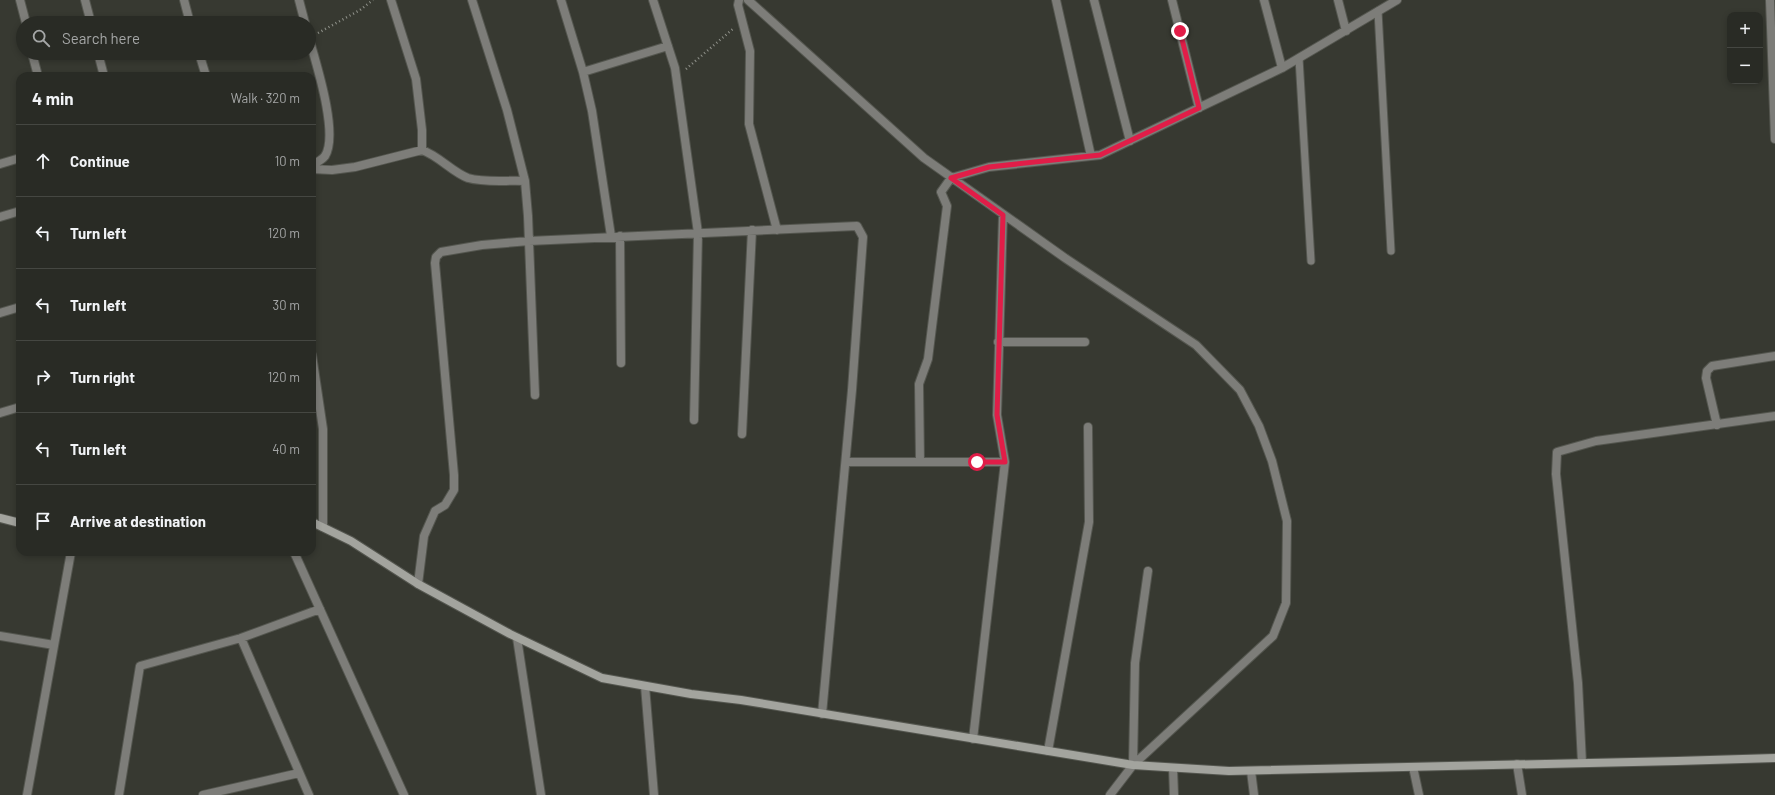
<!DOCTYPE html>
<meta charset="utf-8">
<style>
:root{--surface:#292b25;--page:#31332d;--text:#f1f3f6;--muted:#a5a7a7;--line:#454742}
body{margin:0;font-family:Barlow,sans-serif;background:var(--page);color:var(--text)}
.controls{position:absolute;right:12px;top:12px;display:grid;overflow:hidden;border-radius:8px;box-shadow:0 2px 6px #0003}
.controls button{width:36px;height:36px;display:grid;place-items:center;padding:0;border:0;border-bottom:1px solid var(--line);background:var(--surface);color:var(--text);font:20px sans-serif}
.stop{position:absolute;width:12px;height:12px;margin:-9px;border:3px solid #e11d48;border-radius:50%;background:#fff}
.stop.end{background:#e11d48;border-color:#fff;box-shadow:0 1px 4px #0008}
.list{margin:0;padding:0;list-style:none}
h2{display:flex;justify-content:space-between;align-items:center;height:52px;margin:0;padding:0 16px;font-size:17px}
h2 small{font-size:13px;font-weight:400;color:var(--muted)}
.list li{display:grid;grid-template-columns:26px 1fr auto;gap:12px;align-items:center;box-sizing:border-box;height:72px;padding:0 16px;border-top:1px solid var(--line)}
.list b{display:block;font-size:15px;white-space:nowrap}
.list em{font-size:13px;font-style:normal;color:var(--muted)}
.icon{flex:none;width:22px;height:22px;fill:none;stroke:currentColor;stroke-width:2;stroke-linecap:round;stroke-linejoin:round}
.map{position:relative;flex:none;width:1775px;height:795px;overflow:hidden}
.search{position:absolute;background:var(--surface);box-shadow:0 2px 6px #0003;left:16px;top:16px;width:300px;height:44px;display:flex;align-items:center;gap:10px;box-sizing:border-box;padding:0 14px;border-radius:22px;color:var(--muted);font-size:15px}
.panel{position:absolute;background:var(--surface);box-shadow:0 2px 6px #0003;left:16px;top:72px;width:300px;height:484px;border-radius:12px}
.map>svg:first-child{display:block}
.lines{fill:none;stroke-linecap:round;stroke-linejoin:round}
.lane-casing{stroke:#54564f;stroke-width:9}
.street-casing{stroke:#54564f;stroke-width:10}
.secondary-casing{stroke:#54564f;stroke-width:10}
.path{stroke:#91938c;stroke-width:2.5;stroke-dasharray:1 3;stroke-linecap:butt}
.lane{stroke:#7d7d79;stroke-width:7}
.street{stroke:#7d7d79;stroke-width:8}
.secondary{stroke:#a3a49e;stroke-width:8}
.route{stroke:#e11d48;stroke-width:5}
</style>
<div class="map">
<svg width="1775" height="795" viewBox="0 0 1775 795">
<rect width="100%" height="100%" fill="#373931"/>
<g class="lines">
<defs>
<path id="lane" d="M1378 11 1391 251
M1299 58 1311 261"/>
<path id="street" d="M20 0 26 23
M85 0 91 23
M184 0 190 23
M299 0 305 23
M391 0 416 79 422 130V150
M472 0 507 110 525 181 528 216 535 395
M561 0 583 72 592 111 611 236
M653 0 675 68 698 233 694 420
M739 0 738 5 750 51 749 124 777 230
M748 0 924 158 1065 258 1196 345 1240 390 1259 426 1272 461 1287 521 1286 603 1273 636 1133 765 1110 795
M1056 0 1091 156
M1094 0 1130 141
M1172 0 1199 108
M1264 0 1282 68
M1338 0 1346 31
M1770 0 1775 139
M309 38C316 63 339 134 325 156 322 160 316 163 312 165
M32 53 38 76
M98 53 104 76
M199 53 206 76
M583 72 668 46
M0 164 20 158
M312 169 332 170 355 167 422 150C439 156 452 172 468 178 485 183 507 180 525 181
M0 217 20 211
M620 236 621 363
M0 313 20 307
M998 342H1085
M312 355 323 429V527
M0 413 20 407
M1717 425 1706 378 1707 371 1712 366 1775 356
M742 434 752 230
M846 462H1005
M920 462 919 384 928 359 947 206 941 192 951 178 989 167 1100 155 1282 68 1397 0
M294 552 404 795
M418 584 424 536 435 511 445 505 454 490V475L435 263 436 257 441 252 482 245 529 241 857 226 863 237 852 390 822 714
M0 636 54 645
M241 638 309 795
M517 638 541 795
M645 686 654 795
M973 739 1005 462 997 415 1003 215
M1048 751 1089 522 1088 427
M1582 763 1578 683 1556 474 1557 452 1596 441 1775 416
M1517 764 1522 795
M1133 765 1135 663 1148 571
M1413 767 1419 795
M1173 768 1174 795
M1251 771 1254 795
M27 795 71 552
M119 795 140 666 241 638 320 609
M203 795 299 773"/>
<path id="secondary" d="M0 518 20 523
M312 522 351 541 418 584 510 634 602 678 691 694 741 700 1133 765 1229 771 1677 761 1775 758"/>
</defs>
<use href="#lane" class="lane-casing"/>
<use href="#street" class="street-casing"/>
<use href="#secondary" class="secondary-casing"/>
<path class="path" d="M318 33 360 10 373 0
M686 69 734 28"/>
<use href="#lane" class="lane"/>
<use href="#street" class="street"/>
<use href="#secondary" class="secondary"/>
</g>
<g class="lines">
<path class="route" d="M977 462H1005L997 415 1003 215 951 178 989 167 1100 155 1199 108 1180 31"/>
</g>
</svg>
<div class="controls">
<button>+</button>
<button>−</button>
</div>
<div class="stop" style="left:977px;top:462px"></div>
<div class="stop end" style="left:1180px;top:31px"></div>
<div class="search"><svg class="icon" aria-label="search" viewBox="0 0 24 24"><circle cx="10" cy="10" r="6"/><path d="M15 15l6 6"/></svg>Search here</div>
<section class="panel">
<h2>4 min<small>Walk · 320 m</small></h2>
<ul class="list">
<li><svg class="icon" aria-label="ahead" viewBox="0 0 24 24"><path d="M12 20V5M6 11l6-6 6 6"/></svg><div><b>Continue</b></div><em>10 m</em></li>
<li><svg class="icon" aria-label="left" viewBox="0 0 24 24"><path d="M17 20v-9H6M10 6l-5 5 5 5"/></svg><div><b>Turn left</b></div><em>120 m</em></li>
<li><svg class="icon" aria-label="left" viewBox="0 0 24 24"><path d="M17 20v-9H6M10 6l-5 5 5 5"/></svg><div><b>Turn left</b></div><em>30 m</em></li>
<li><svg class="icon" aria-label="right" viewBox="0 0 24 24"><path d="M7 20v-9h11M14 6l5 5-5 5"/></svg><div><b>Turn right</b></div><em>120 m</em></li>
<li><svg class="icon" aria-label="left" viewBox="0 0 24 24"><path d="M17 20v-9H6M10 6l-5 5 5 5"/></svg><div><b>Turn left</b></div><em>40 m</em></li>
<li><svg class="icon" aria-label="arrive" viewBox="0 0 24 24"><path d="M6 21V4h12l-3 4 3 4H6"/></svg><div><b>Arrive at destination</b></div></li>
</ul>
</section>
</div>
